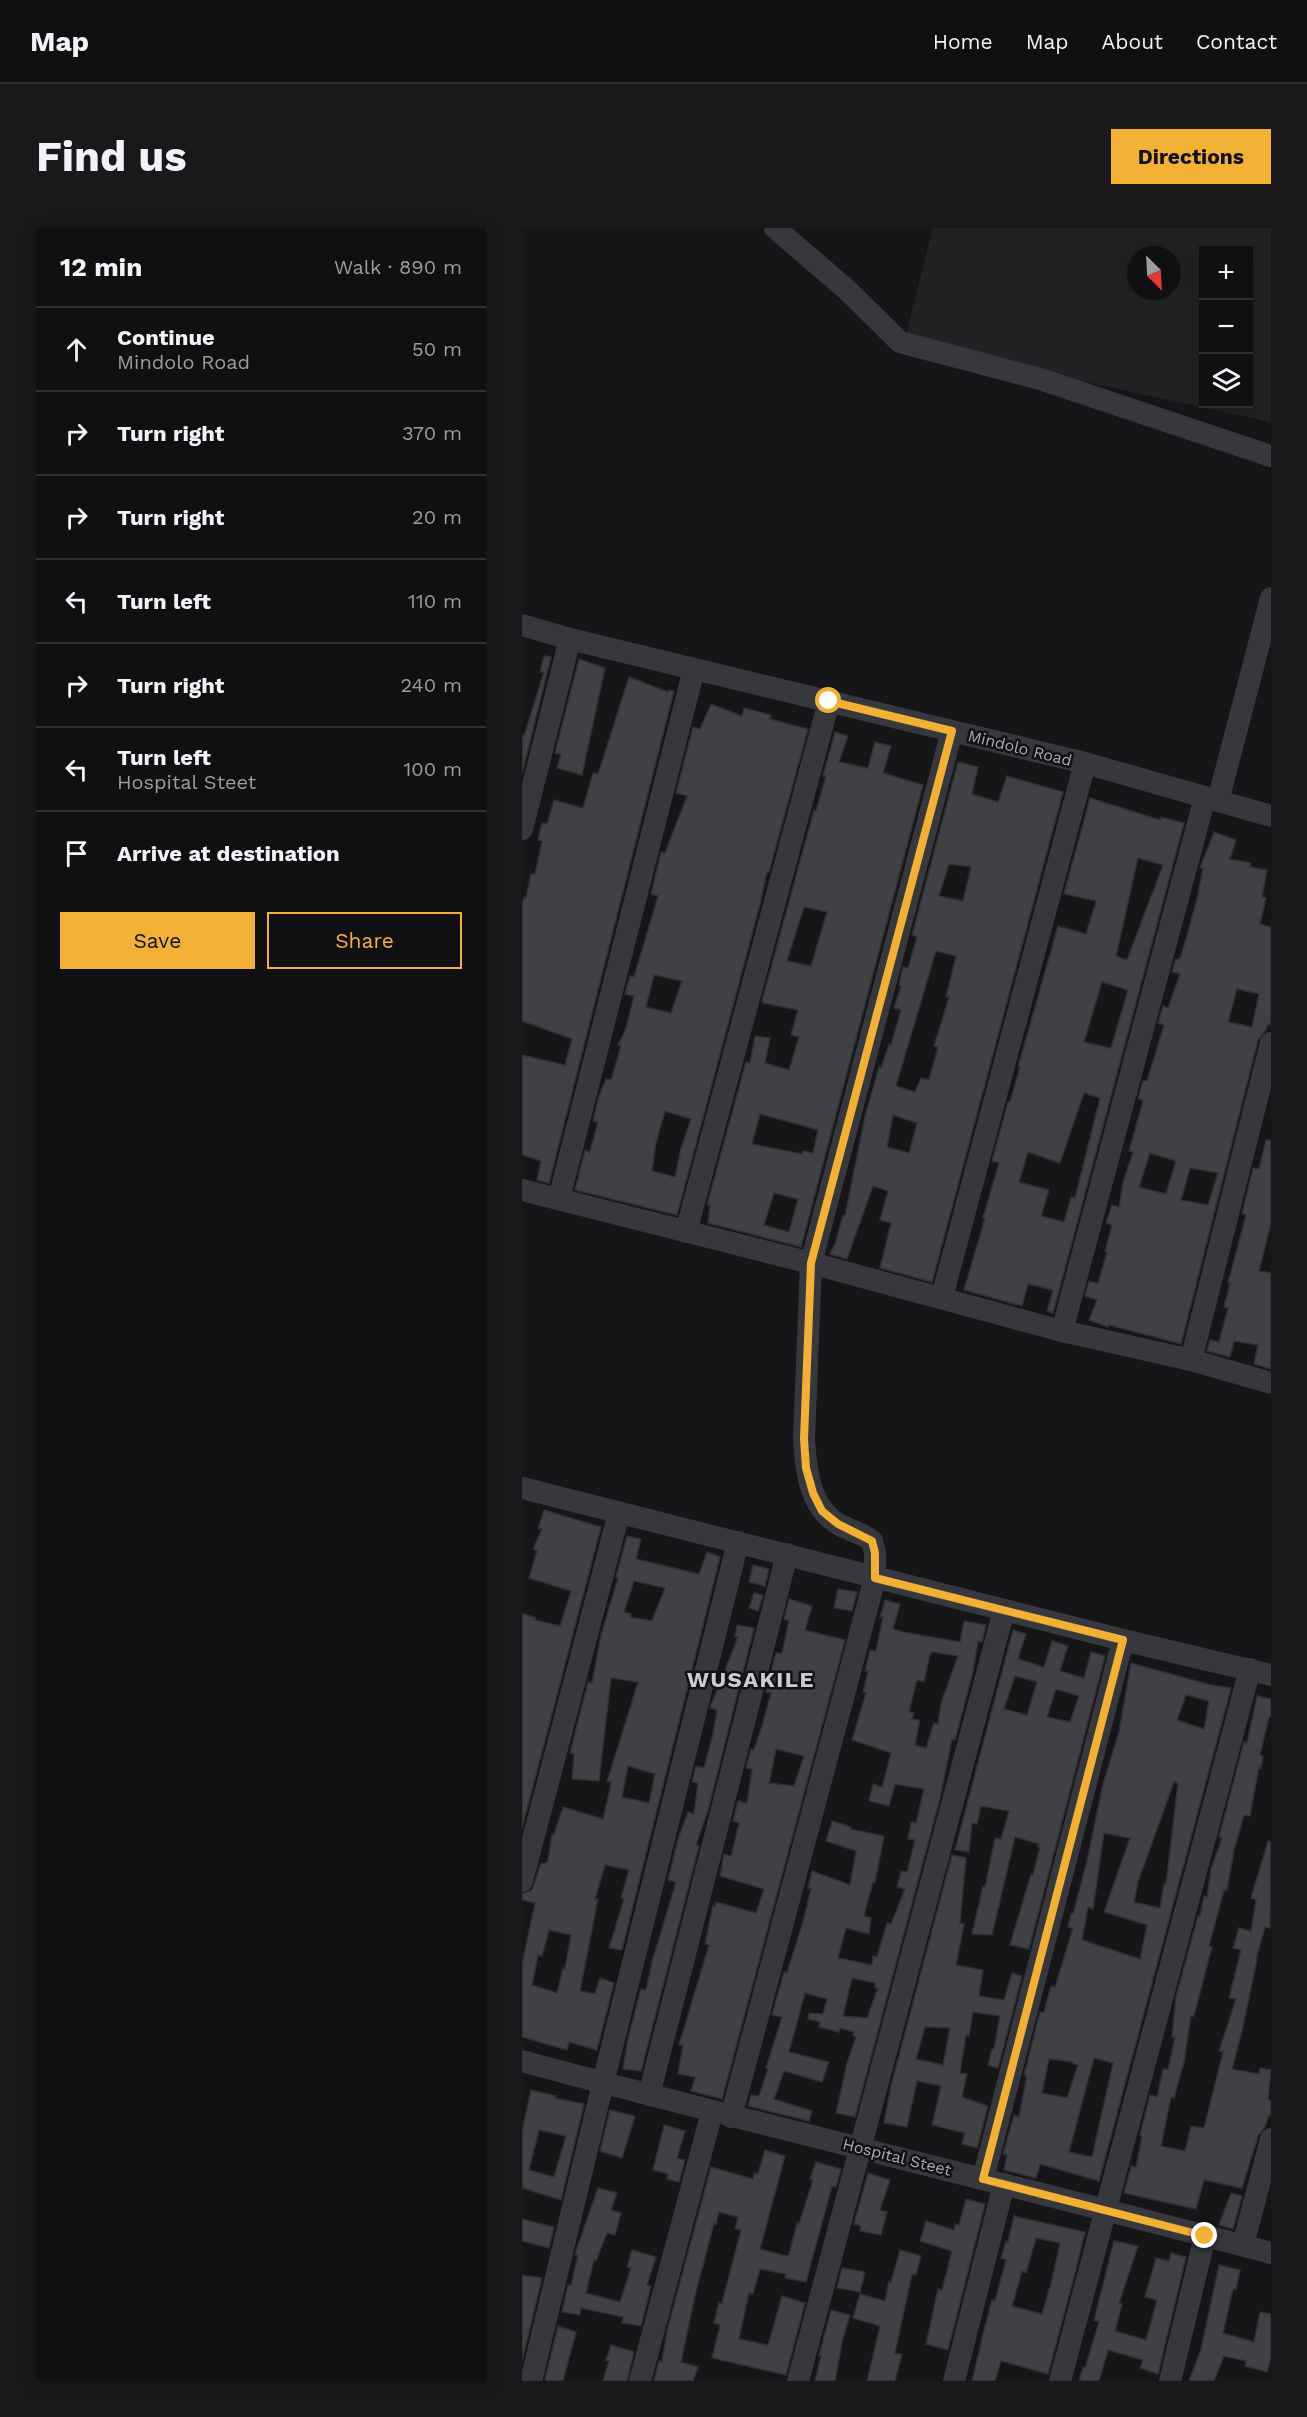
<!DOCTYPE html>
<meta charset="utf-8">
<style>
:root{--surface:#101012;--page:#19191b;--text:#f1f3f6;--muted:#9c9d9f;--line:#303032;--accent:#f2b134}
body{margin:0;font-family:"Work Sans",sans-serif;background:var(--page);color:var(--text)}
.controls{position:absolute;right:18px;top:18px;display:grid;overflow:hidden;border-radius:0px;box-shadow:0 3px 15px #0003}
.controls button{width:54px;height:54px;display:grid;place-items:center;padding:0;border:0;border-bottom:2px solid var(--line);background:var(--surface);color:var(--text);font:30px sans-serif}
.compass{position:absolute;left:605px;top:18px;width:54px;height:54px;border-radius:50%;background:var(--surface);box-shadow:0 3px 15px #0003;rotate:156deg}
.stop{position:absolute;width:18px;height:18px;margin:-14px;border:4px solid #f2b134;border-radius:50%;background:#fff}
.stop.end{background:#f2b134;border-color:#fff;box-shadow:0 2px 6px #0008}
.list{margin:0;padding:0;list-style:none}
h2{display:flex;justify-content:space-between;align-items:center;height:78px;margin:0;padding:0 24px;font-size:26px}
h2 small{font-size:20px;font-weight:400;color:var(--muted)}
.list li{display:grid;grid-template-columns:39px 1fr auto;gap:18px;align-items:center;box-sizing:border-box;height:84px;padding:0 24px;border-top:2px solid var(--line)}
.list b{display:block;font-size:22px;white-space:nowrap}
.list p{margin:0;font-size:20px;white-space:nowrap;color:var(--muted)}
.list em{font-size:20px;font-style:normal;color:var(--muted)}
.actions{display:flex;gap:12px;padding:18px 24px}
.actions a{flex:1;padding:14px 0;border:2px solid var(--accent);border-radius:0px;text-align:center;font-size:21px;color:var(--accent)}
.actions .main{background:var(--accent);color:#111}
.icon{flex:none;width:33px;height:33px;fill:none;stroke:currentColor;stroke-width:2;stroke-linecap:round;stroke-linejoin:round}
.map{position:relative;flex:none;width:749px;height:2153px;overflow:hidden;border-radius:0px}
header{display:flex;align-items:center;gap:36px;box-sizing:border-box;height:84px;padding:0 30px;background:var(--surface);border-bottom:2px solid var(--line)}
header strong{font-size:28px}
nav{display:flex;gap:33px;margin-inline-start:auto;font-size:21px}
.intro{display:flex;align-items:center;justify-content:space-between;box-sizing:border-box;height:144px;padding:0 36px}
h1{margin:0;font-size:42px}
.button{padding:15px 27px;border-radius:0px;background:var(--accent);color:#111;font-size:21px;font-weight:700}
main{display:flex;gap:36px;padding:0 36px}
aside{flex:1;background:var(--surface);border-radius:0px;box-shadow:0 3px 15px #0003}
.map>svg:first-child{display:block}
.built{fill:#222225;fill-rule:evenodd}
.building{fill:#404145;stroke:#303034;stroke-width:1.5;fill-rule:evenodd}
.lines{fill:none;stroke-linecap:round;stroke-linejoin:round}
.minor{stroke:#37383d;stroke-width:22}
.route{stroke:#f2b134;stroke-width:8}
.labels{text-anchor:middle;dominant-baseline:central;stroke-width:5;stroke-linejoin:round;paint-order:stroke}
.street-label{font-size:16px;fill:#a8adb8;stroke:#111113}
.district-label{font-size:22px;font-weight:bold;letter-spacing:1.5px;fill:#c9ccd4;stroke:#111113}
</style>
<header>
<strong>Map</strong>
<nav><a>Home</a><a>Map</a><a>About</a><a>Contact</a></nav>
</header>
<div class="intro"><h1>Find us</h1><a class="button">Directions</a></div>
<main>
<aside>
<h2>12 min<small>Walk · 890 m</small></h2>
<ul class="list">
<li><svg class="icon" aria-label="ahead" viewBox="0 0 24 24"><path d="M12 20V5M6 11l6-6 6 6"/></svg><div><b>Continue</b><p>Mindolo Road</p></div><em>50 m</em></li>
<li><svg class="icon" aria-label="right" viewBox="0 0 24 24"><path d="M7 20v-9h11M14 6l5 5-5 5"/></svg><div><b>Turn right</b></div><em>370 m</em></li>
<li><svg class="icon" aria-label="right" viewBox="0 0 24 24"><path d="M7 20v-9h11M14 6l5 5-5 5"/></svg><div><b>Turn right</b></div><em>20 m</em></li>
<li><svg class="icon" aria-label="left" viewBox="0 0 24 24"><path d="M17 20v-9H6M10 6l-5 5 5 5"/></svg><div><b>Turn left</b></div><em>110 m</em></li>
<li><svg class="icon" aria-label="right" viewBox="0 0 24 24"><path d="M7 20v-9h11M14 6l5 5-5 5"/></svg><div><b>Turn right</b></div><em>240 m</em></li>
<li><svg class="icon" aria-label="left" viewBox="0 0 24 24"><path d="M17 20v-9H6M10 6l-5 5 5 5"/></svg><div><b>Turn left</b><p>Hospital Steet</p></div><em>100 m</em></li>
<li><svg class="icon" aria-label="arrive" viewBox="0 0 24 24"><path d="M6 21V4h12l-3 4 3 4H6"/></svg><div><b>Arrive at destination</b></div></li>
</ul>
<div class="actions"><a class="main">Save</a><a>Share</a></div>
</aside>
<div class="map">
<svg width="749" height="2153" viewBox="0 0 749 2153">
<rect width="100%" height="100%" fill="#161618"/>
<path class="built" d="M411 0H749V194L382 115ZM682 22H726V176H682ZM614 27H650V63H614Z"/>
<path class="building" d="M22 428 29 429 0 546V507L2 508 22 444H18Z
M57 431 83 440 60 547 35 540 39 526 33 525Z
M107 449 146 464 147 462 152 463 27 955 15 952 19 933 0 927V827L43 837 50 811 0 793V676L2 669 4 670 9 646H13L20 613 16 612 20 595 25 596 32 572 61 580 71 545 76 546Z
M189 476 220 488 222 480 249 487 248 491 286 501 247 644H245L238 676 155 987 53 962 63 922 68 924 76 894 71 893 77 868 84 851 89 852 99 818 96 817 103 803 112 768 103 766 108 748 112 749 136 668 129 666 139 624 143 625 165 568 154 565 171 499 178 501ZM132 747 160 753 149 785 124 779ZM143 883 169 891 159 920 153 949 130 943 134 915Z
M313 504 326 508 317 534 346 540 353 514 369 518 361 545 401 557 279 1019 186 995 188 977H185L224 834 228 835 233 808 248 810 243 835 267 842 277 809 269 807 276 782 241 775 240 773 292 582 294 583 304 548H301ZM282 679 305 684 289 738 265 733ZM238 886 296 902 291 925 281 923 280 926 230 916ZM252 965 276 971 267 1004 242 997Z
M436 534 456 539 450 566 476 574 485 548 541 564 410 1054 358 1040 369 995 358 992 366 963 351 958 325 1031 308 1026 313 1016 321 987 323 988 343 888 357 839 359 840 367 816 369 817 379 782 372 780 379 758 377 757 381 739 386 740 395 709 390 707ZM427 636 449 639 441 673 417 668ZM414 723 434 728 424 769H427L412 818 416 819 407 852 399 850 393 864 374 858ZM371 887 395 895 387 925 365 919Z
M568 570 638 592 639 589 662 595 531 1085 525 1083 531 1062 506 1056 500 1078 442 1062 463 990H461L477 935 470 933 486 874H488L498 839H496L536 698 564 706 574 673 542 666ZM616 630 641 637 605 732 594 728ZM580 754 606 762 589 820 562 814ZM562 865 578 870 553 970 549 969 542 994 519 988 527 962 497 954 506 924 538 935Z
M692 604 714 612 708 631 729 635 728 639 745 642 740 669 744 670 738 696 749 699V797L746 796 744 802 736 812 659 1116 587 1097 586 1099 567 1092 575 1072 563 1068 567 1053 576 1055 585 1024 583 1023 590 997 584 995 590 977 597 979 601 954 611 924 607 923 621 873 616 870 621 853H625L642 797 636 795 641 778 646 780 658 746 650 744 654 731H657L659 728 675 671 681 640H678ZM715 761 737 766 730 799 706 794ZM628 925 654 933 644 966 617 959ZM668 940 696 945 686 977 659 972Z
M744 912H749V995L737 1043 749 1045V1141L732 1136 736 1117 712 1113 708 1129 685 1123 688 1112 697 1114 706 1080 702 1079 708 1055H706L724 987 720 986 731 940 737 941Z
M22 1282 79 1299 0 1600V1385L14 1390 13 1392 38 1398 49 1363 7 1350 15 1323 11 1321 20 1301H16Z
M105 1308 119 1311 114 1331 177 1346 185 1324 198 1329 100 1722 87 1720 102 1671 99 1670 107 1642 83 1637 73 1671H76L58 1763 73 1766 78 1750 92 1755 75 1822 47 1814 45 1822 0 1809V1736L13 1675 0 1672V1666L10 1662 19 1635 23 1636 26 1633 30 1606H32L41 1579 81 1591 88 1561 89 1554H85L116 1454 89 1450 77 1553 50 1551 52 1526 48 1525 66 1454 70 1455 79 1407 96 1350 94 1349ZM112 1353 143 1360 130 1393 108 1389 109 1386 102 1384ZM106 1538 133 1546 127 1575 100 1569ZM27 1702 49 1707 43 1741 41 1740 35 1765 10 1757 16 1727 20 1728Z
M231 1337 247 1341 243 1358 227 1354Z
M316 1361 335 1364 330 1383 312 1380Z
M232 1365 241 1367 236 1383 227 1380Z
M267 1371 290 1378 283 1402 323 1412 200 1871 169 1863 173 1849 156 1846 161 1817H157L187 1717 183 1716 191 1677 193 1678 194 1674 234 1685 242 1661 198 1648 202 1626 209 1628 217 1595 211 1593 216 1573 225 1575 230 1541 224 1540 229 1521 232 1522 240 1498 249 1465 244 1464 254 1425H260L267 1393 262 1391ZM254 1521 282 1528 272 1558 247 1555Z
M363 1372 378 1376 371 1401 381 1404 438 1414 442 1393 464 1397 460 1414 456 1413 451 1444 433 1512 430 1511 418 1570 333 1889 314 1885 325 1835 334 1809 331 1808 332 1804 318 1800 317 1804 297 1799 298 1794 286 1791 287 1785 301 1786 305 1771 283 1765 267 1824 307 1834 300 1854 262 1843 252 1871 290 1883 287 1893 226 1878 229 1867 237 1868 246 1841 244 1840 260 1789 250 1787 262 1744 265 1745 281 1694 289 1661 286 1660 290 1643 328 1657 334 1623 304 1613 310 1593 329 1599 328 1601 362 1608 353 1654H351L342 1688 349 1690 347 1706 324 1700 316 1730 350 1737 351 1728 355 1729 365 1695 369 1696 383 1661 375 1659 379 1643 385 1644 393 1612 386 1611 389 1594 394 1595 402 1561 373 1556 367 1578 347 1573 351 1556 360 1559 369 1525 330 1512 344 1465 341 1464 346 1443H343L348 1422 354 1423 361 1389H358ZM410 1424 436 1428 419 1475 416 1496 412 1495 404 1520 393 1517 398 1492 390 1491 392 1485 387 1484 395 1452 402 1454 408 1426ZM330 1750 353 1755V1760H356L345 1790 321 1788Z
M215 1397 232 1400 186 1582 174 1617 177 1618 119 1843 101 1841 106 1811 118 1764 119 1761 124 1762 130 1734 154 1654 146 1652 156 1611 166 1584 172 1586 176 1555 170 1554 174 1538 182 1540 191 1506 195 1482 188 1480 191 1472 216 1409H213Z
M491 1402 504 1406 496 1431 522 1439 530 1413 546 1418 538 1443 562 1450 569 1424 583 1428 507 1721 488 1717 509 1646 511 1647 518 1619H516L517 1616 493 1609 470 1707 450 1706 461 1658 463 1659 473 1610 479 1611 487 1583 459 1578 455 1596 450 1595 447 1624 433 1622ZM493 1448 515 1454 505 1487 482 1481ZM534 1461 557 1468 548 1494 525 1489Z
M609 1435 689 1457 709 1460 577 1953 518 1936 514 1950 482 1942 485 1927 481 1926 492 1887 497 1889 504 1852V1847H502L518 1784H522L529 1758 533 1759 551 1700 546 1699 549 1686H551L565 1633 581 1556 597 1504ZM664 1467 687 1473 682 1501 655 1492ZM652 1554 656 1555 644 1656H642L638 1680 612 1674 616 1654ZM582 1605 608 1610 582 1684 625 1697 618 1731 560 1712 566 1679 571 1681ZM572 1830 591 1835 570 1929 547 1924ZM527 1831 551 1834V1836L556 1837 545 1870 520 1865Z
M735 1468 749 1471V1489H747L738 1527 741 1528 739 1540 737 1539 728 1588 722 1587 712 1622 705 1662H702L687 1718 690 1719 672 1788H669L662 1834 652 1870 649 1869 639 1918 663 1923 669 1898 682 1900 701 1824 697 1823 714 1771 707 1770 719 1722 711 1720 717 1700 729 1703 734 1672 729 1670 746 1613 749 1614 748 1700 743 1699 734 1731 735 1732 720 1803 710 1841 737 1846 738 1840 749 1842 746 1872H749V1888L747 1887 743 1899 736 1908 720 1960 682 1952 674 1981 602 1965 609 1938 614 1939 620 1908 618 1907 628 1867 635 1869 641 1841 646 1842 653 1809H650L654 1769 676 1688H678L682 1668 685 1669 689 1641 700 1610 697 1609 722 1514 725 1515Z
M430 1627 444 1630 438 1695 442 1696 434 1737 461 1742 457 1768 482 1772 490 1745 500 1748 476 1840 466 1837 470 1821H472L478 1788 451 1784 447 1808 444 1807 438 1845 445 1846 440 1869 466 1878 455 1920 440 1916 443 1905 410 1897 419 1858 395 1853 385 1899 362 1895 369 1858ZM403 1799 428 1800 421 1837 394 1831Z
M9 1862 34 1868 33 1870 62 1876 39 1972 0 1960V1903ZM17 1902 44 1908 32 1949 7 1942Z
M88 1882 113 1888 100 1930 78 1923Z
M142 1897 163 1903 155 1930 163 1932 157 1954 145 1951 146 1946 131 1942Z
M243 1922 263 1928 238 2021 264 2028 267 2027 275 1995 277 1996 291 1952 288 1951 294 1934 319 1941 314 1959 310 1958 284 2054 263 2050 264 2046 238 2041 231 2066 227 2065 217 2111 246 2117 260 2068 283 2075 264 2147 190 2130 198 2097 192 2095 197 2074 200 2075 219 2002 213 2001 216 1989 197 1984 194 1996 192 1995 173 2068 159 2134 176 2139 171 2153H132L137 2133 140 2134 145 2103 189 1939 231 1951 232 1945 236 1946Z
M346 1945 368 1952 358 1982 365 1984 359 2007 338 2003 339 1998 332 1996Z
M76 1960 95 1965 89 1982 99 1985 93 2007 85 2005 74 2033 72 2032 64 2065 98 2074 109 2040 105 2039 110 2022 134 2029 125 2057 129 2058 119 2098 100 2095 101 2089 59 2080 58 2087 40 2084 46 2057H49L56 2027H53L56 2017Z
M709 1965 720 1968 711 2001 697 1997Z
M444 1971 463 1976 426 2122 404 2116 416 2061 420 2062 430 2023 398 2013 404 1993 432 2002 433 1996 437 1997Z
M492 1988 563 2004 554 2041 526 2146 479 2133 473 2153H450L462 2102 470 2072 473 2073 484 2032 479 2030 484 2013 486 2014ZM514 2010 538 2015 528 2061H527L520 2086 490 2078 500 2043 504 2045Z
M0 1991 32 1999 27 2020 0 2013Z
M592 2013 616 2018 597 2075 600 2076 593 2103 624 2112 635 2072 623 2069 634 2030 647 2033 649 2025 664 2029 636 2146 618 2140 621 2132 586 2122 577 2153H557L561 2139 563 2140 577 2094 572 2092Z
M378 2022 399 2028 394 2047 390 2046 373 2125 380 2126 373 2153H345L358 2098 331 2090 338 2066 363 2073 367 2053 369 2054Z
M697 2037 718 2042 714 2061H711L701 2105 732 2114 738 2084 749 2086V2130L745 2144 723 2138 724 2133 702 2128 692 2153H667L679 2121Z
M320 2040 343 2044 338 2064 315 2060Z
M0 2047 20 2050 0 2133Z
M309 2082 328 2087 320 2114 314 2148 313 2153H293L299 2128H297Z
M36 2098 54 2104 52 2112 41 2153H25L23 2151Z
M89 2117 112 2124 105 2153H81L87 2133 84 2132Z"/>
<g class="lines">
<path class="minor" d="M253 0 324 61 378 114 518 151 749 228
M0 397 48 411 563 535 749 588
M696 573 749 370
M0 601 48 411
M0 962 289 1035 540 1103 669 1132 749 1155
M37 971 172 441
M164 1004 307 473
M420 1069 563 535
M540 1103 683 569
M669 1132 749 815
M0 1260 601 1412 749 1447
M0 1653 97 1285
M0 1833C249 1900 500 1959 749 2025
M127 1867 265 1326
M209 1889 353 1350V1325L350 1313C340 1305 327 1302 316 1296 287 1278 284 1242 282 1211L289 1035 430 503
M461 1951 601 1412
M721 2017 749 1911
M9 2153 81 1855 216 1314
M118 2153 190 1884
M276 2153 482 1382
M432 2153 482 1956
M538 2153 728 1441
M648 2153 683 2008"/>
</g>
<g class="lines">
<path class="route" d="M307 473 430 503 289 1035 282 1211 284 1240 291 1265 300 1283 316 1296 350 1313 353 1325V1350L601 1412 461 1951 683 2008"/>
</g>
<g class="labels">
<g class="street-label">
<text transform="translate(498 520) rotate(14)">Mindolo Road</text>
<text transform="translate(375 1929) rotate(14)">Hospital Steet</text>
</g>
<g class="district-label">
<text x="229" y="1451">WUSAKILE</text>
</g>
</g>
</svg>
<div class="controls">
<button>+</button>
<button>−</button>
<button><svg class="icon" aria-label="layers" viewBox="0 0 24 24"><path d="M12 4l9 5-9 5-9-5zM3 14l9 5 9-5"/></svg></button>
</div>
<svg class="compass" viewBox="-18 -18 36 36"><path d="M0-13l5 13h-10z" fill="#e53935"/><path d="M0 13l5-13h-10z" fill="#9c9d9f"/></svg>
<div class="stop" style="left:307px;top:473px"></div>
<div class="stop end" style="left:683px;top:2008px"></div>
</div>
</main>
